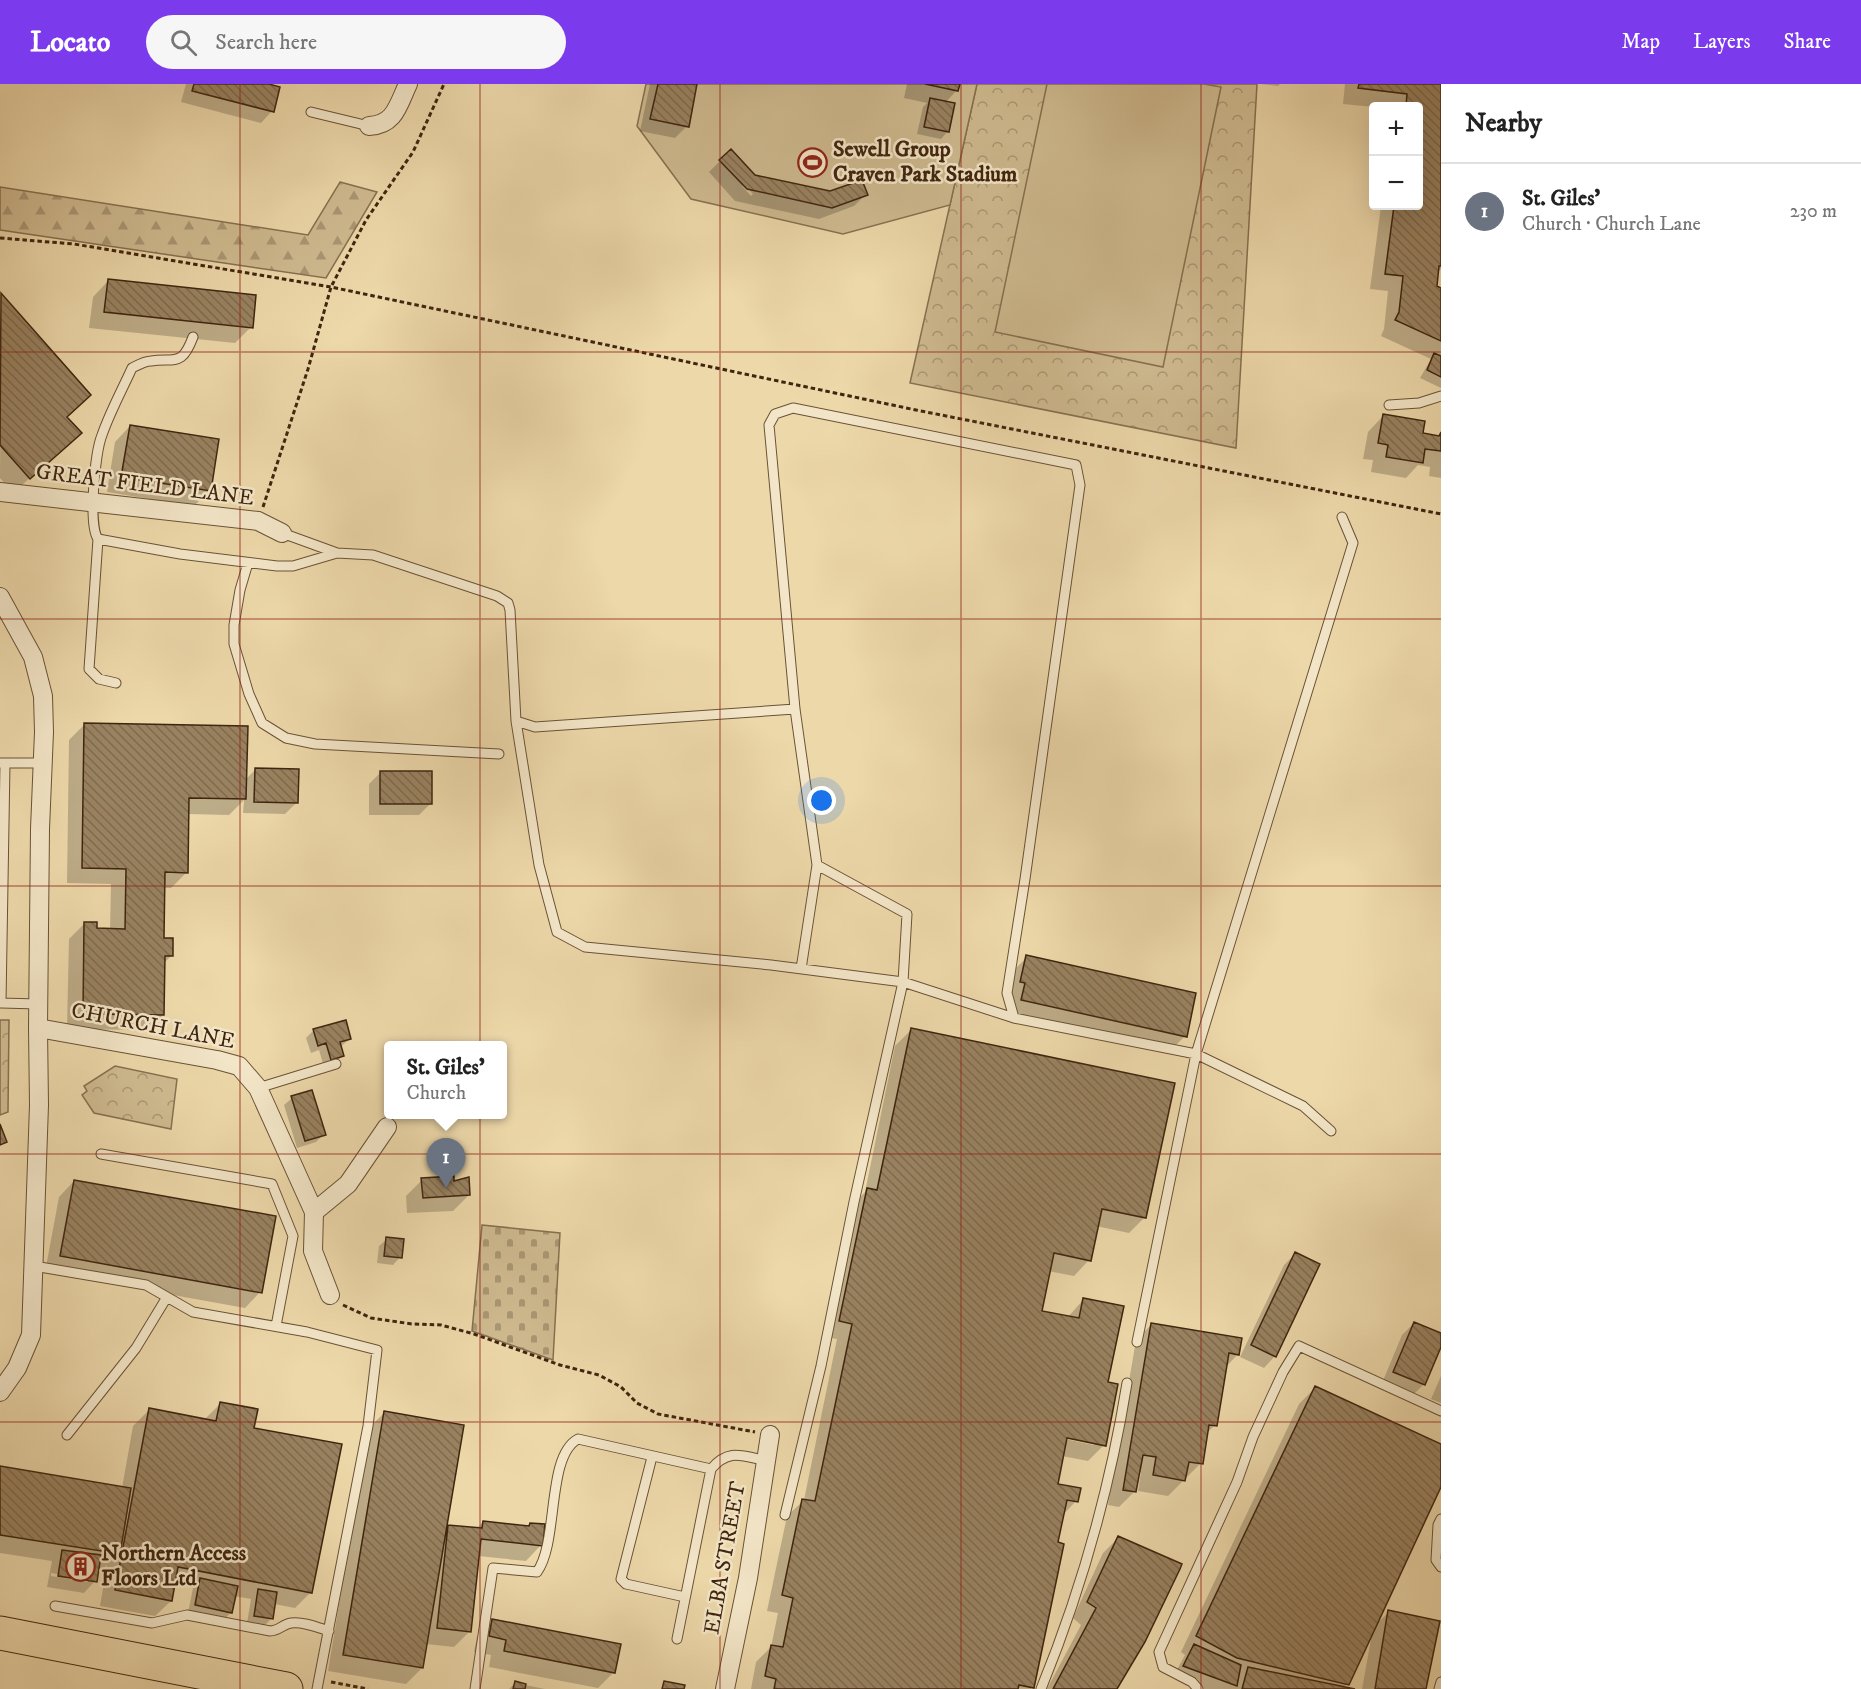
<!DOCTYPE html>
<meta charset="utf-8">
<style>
:root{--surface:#fff;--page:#f6f6f6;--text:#222;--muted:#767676;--line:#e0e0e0;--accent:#7c3aed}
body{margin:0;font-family:"IM FELL DW Pica",serif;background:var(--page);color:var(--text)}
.controls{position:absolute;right:18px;top:18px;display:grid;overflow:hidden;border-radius:6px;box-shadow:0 6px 24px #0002}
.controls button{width:54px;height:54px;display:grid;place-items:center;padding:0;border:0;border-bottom:2px solid var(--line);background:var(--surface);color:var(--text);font:30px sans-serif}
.you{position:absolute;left:822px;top:717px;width:21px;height:21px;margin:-15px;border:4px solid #fff;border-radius:50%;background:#1a73e8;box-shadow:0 0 0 9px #1a73e833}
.badge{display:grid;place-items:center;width:39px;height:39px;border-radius:50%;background:var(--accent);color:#fff;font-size:20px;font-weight:700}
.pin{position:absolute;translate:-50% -50px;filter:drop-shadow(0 2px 3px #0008)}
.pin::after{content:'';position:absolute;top:32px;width:21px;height:18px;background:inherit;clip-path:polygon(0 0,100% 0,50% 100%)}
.popup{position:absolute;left:384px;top:957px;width:123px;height:78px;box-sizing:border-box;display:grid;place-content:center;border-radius:6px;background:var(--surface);filter:drop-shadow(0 2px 4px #0005);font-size:20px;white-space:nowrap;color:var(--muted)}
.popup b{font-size:22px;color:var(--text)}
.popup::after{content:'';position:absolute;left:50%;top:100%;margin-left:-12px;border:12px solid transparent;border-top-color:var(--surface)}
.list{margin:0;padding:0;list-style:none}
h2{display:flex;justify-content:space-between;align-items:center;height:78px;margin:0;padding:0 24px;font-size:26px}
h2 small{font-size:20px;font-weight:400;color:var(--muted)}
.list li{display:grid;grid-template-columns:39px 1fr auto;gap:18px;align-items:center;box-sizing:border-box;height:96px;padding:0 24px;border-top:2px solid var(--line)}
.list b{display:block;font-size:22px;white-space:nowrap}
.list p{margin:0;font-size:20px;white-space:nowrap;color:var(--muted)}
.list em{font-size:20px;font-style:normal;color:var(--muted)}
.icon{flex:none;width:33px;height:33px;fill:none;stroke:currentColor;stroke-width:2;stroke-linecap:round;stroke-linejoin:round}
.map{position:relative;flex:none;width:1441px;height:1605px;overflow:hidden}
header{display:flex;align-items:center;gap:36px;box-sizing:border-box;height:84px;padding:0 30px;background:var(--accent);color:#fff}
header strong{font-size:28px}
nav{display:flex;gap:33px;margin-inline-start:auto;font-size:21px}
.search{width:420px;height:54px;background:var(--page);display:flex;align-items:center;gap:15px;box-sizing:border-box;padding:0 21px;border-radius:33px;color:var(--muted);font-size:22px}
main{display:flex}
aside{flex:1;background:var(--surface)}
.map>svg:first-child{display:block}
.forest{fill:url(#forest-firs);stroke:#877050;stroke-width:1.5}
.cemetery{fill:url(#cemetery-stones);stroke:#877050;stroke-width:1.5}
.park{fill:url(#park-crowns);stroke:#877050;stroke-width:1.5}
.pitch{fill:#cfba90;stroke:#877050;stroke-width:1.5}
.shadow{fill:#0003;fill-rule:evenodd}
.building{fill:url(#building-back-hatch);stroke:#3f250f;stroke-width:1.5}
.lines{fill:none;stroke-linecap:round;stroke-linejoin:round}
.lane-casing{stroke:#6a5236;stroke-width:11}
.street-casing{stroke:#6a5236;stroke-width:20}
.highway-casing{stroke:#3f250f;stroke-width:35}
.path{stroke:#3f250f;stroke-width:3;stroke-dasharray:4.5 3;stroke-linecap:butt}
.lane{stroke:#f3e6c8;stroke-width:9}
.street{stroke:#f3e6c8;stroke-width:18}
.highway{stroke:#edd8aa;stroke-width:33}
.grid{fill:none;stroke:#8f2418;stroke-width:1.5;stroke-opacity:0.55}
.labels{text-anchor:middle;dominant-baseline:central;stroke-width:5;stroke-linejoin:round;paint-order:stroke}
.poi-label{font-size:22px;font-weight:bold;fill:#3f250f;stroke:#f3e6c8;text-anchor:start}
.street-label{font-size:22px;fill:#3f250f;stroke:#f3e6c8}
</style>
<header>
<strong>Locato</strong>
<div class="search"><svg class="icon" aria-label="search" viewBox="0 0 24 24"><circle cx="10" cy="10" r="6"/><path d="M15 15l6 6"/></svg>Search here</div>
<nav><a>Map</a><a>Layers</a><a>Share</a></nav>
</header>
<main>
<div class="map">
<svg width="1441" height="1605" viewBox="0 0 1441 1605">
<defs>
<pattern id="forest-firs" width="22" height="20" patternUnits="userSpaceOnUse" patternTransform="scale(1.5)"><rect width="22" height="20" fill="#cfba90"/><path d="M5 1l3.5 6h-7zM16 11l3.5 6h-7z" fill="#a99774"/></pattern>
<pattern id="cemetery-stones" width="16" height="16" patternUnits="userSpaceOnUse" patternTransform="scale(1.5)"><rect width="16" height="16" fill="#cfba90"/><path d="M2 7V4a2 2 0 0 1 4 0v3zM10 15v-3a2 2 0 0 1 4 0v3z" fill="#a99774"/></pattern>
<pattern id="park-crowns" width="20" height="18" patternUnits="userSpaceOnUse" patternTransform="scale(1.5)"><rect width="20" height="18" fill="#cfba90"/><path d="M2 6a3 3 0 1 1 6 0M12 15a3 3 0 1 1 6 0" fill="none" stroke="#a99774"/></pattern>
<pattern id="building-back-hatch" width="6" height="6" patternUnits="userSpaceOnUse" patternTransform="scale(1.5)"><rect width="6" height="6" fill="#998260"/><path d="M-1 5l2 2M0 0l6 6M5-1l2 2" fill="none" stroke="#7e6a4e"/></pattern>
</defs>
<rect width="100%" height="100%" fill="#edd8aa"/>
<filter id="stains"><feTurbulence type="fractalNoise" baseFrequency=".00333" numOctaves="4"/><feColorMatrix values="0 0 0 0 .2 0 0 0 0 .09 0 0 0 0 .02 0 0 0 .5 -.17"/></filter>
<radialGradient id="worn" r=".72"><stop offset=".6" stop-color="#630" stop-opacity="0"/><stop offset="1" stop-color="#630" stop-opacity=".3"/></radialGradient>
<path class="forest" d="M340 98 377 108 326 194 0 146V103L308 151Z"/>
<path class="cemetery" d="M482 1141 560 1149 553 1276 472 1247Z"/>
<path class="park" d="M977 0H1257L1236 364 910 299Z
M0 936H9L8 1028 0 1031Z
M115 982 177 995 171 1045 94 1029 82 1011 87 1007 84 1002Z"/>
<path class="pitch" d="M646 0H977L950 121 843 150 691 115 637 42Z
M1047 0H1204L1221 3 1163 283 995 248Z"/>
<path class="shadow" d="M186 0H263L272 27 261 39 181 18Z
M650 0H696L687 42 675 54 640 47Z
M907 0H958L957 6 945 19 948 47 941 55 917 50 923 23 927 19 904 14Z
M1260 0H1280L1278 2Z
M1345 0H1441V185L1437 189 1435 203 1441 205V304L1420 294 1431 275 1381 252 1384 245 1388 207 1370 205 1381 122H1418V22L1374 23 1343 20Z
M720 77 754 92 831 109 866 110 854 122 819 135 735 117 709 88ZM742 102H746L753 110 751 112Z
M108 197 251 243 235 259 89 244 93 213Z
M1 211 89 311 66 334 80 349 13 409 0 394Z
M1383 332 1421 350 1437 353 1441 350V394L1429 392 1430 383 1418 381 1406 394 1371 388 1373 376 1363 375 1368 348Z
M130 342 210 406 194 422 107 408 115 358Z
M85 640 245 696 256 685 296 719 285 730 243 729 244 716 229 731 188 730 187 788 171 804H163L162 856 171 872 163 880V931L147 946 67 945 69 855 85 839 95 846H110L111 800 67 799 69 656Z
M380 689 430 720 419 731H369V700Z
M1027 873 1185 952 1169 968 1007 932 1010 915 1011 889Z
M314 946 350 955 340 963 342 972 335 979 324 983 319 966 311 969 306 954Z
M911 946 1145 1133 1129 1149 1096 1142 1089 1176 1074 1192 1048 1187 1040 1228 1067 1234 1084 1215 1106 1299 1104 1361 1088 1377 1062 1372 1056 1401 1076 1417 1062 1432 1031 1605H751L756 1578 771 1563 778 1529 767 1527 787 1432 804 1416 837 1255 824 1253 851 1122 865 1108 895 962ZM1060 1351 1094 1358V1361L1060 1354Z
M292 1014 324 1050 316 1058 297 1064 284 1021Z
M422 1096 452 1098 469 1111 453 1127 407 1129 406 1112Z
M74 1097 260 1208 245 1224 45 1188 59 1113Z
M387 1155 400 1173 393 1181 377 1179 379 1162Z
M1295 1170 1275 1272 1264 1284 1240 1273 1284 1181Z
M1414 1239 1441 1251V1259L1424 1300 1412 1312 1382 1299 1402 1251Z
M1152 1240 1238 1270 1226 1283 1215 1341 1206 1350 1201 1379 1168 1412 1138 1407 1141 1388H1138L1135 1407 1119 1423 1108 1421 1136 1256Z
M1441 1292V1319L1431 1315Z
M1315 1304 1441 1362V1399L1374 1542 1389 1528 1425 1605H1362L1372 1550 1347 1600 1343 1604 1347 1605H1203L1173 1593 1185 1571 1181 1568 1299 1320Z
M220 1320 253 1345 311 1508 295 1524 274 1520 271 1535 264 1542 247 1539 251 1515 234 1512 231 1528 224 1536 188 1529 193 1504 174 1500 171 1517 155 1532 100 1522 107 1481 103 1485 97 1484 95 1497 84 1509 47 1503 52 1477 0 1469V1384L122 1404 133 1342 149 1326 204 1336ZM51 1489 88 1495V1498L51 1492Z
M384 1329 445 1446 449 1442 476 1445 483 1438 527 1443 530 1440 541 1461 526 1477 478 1472 470 1547 454 1563 426 1560 422 1584 406 1600 328 1587 368 1345Z
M1118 1454 1115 1605H1047L1081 1541 1073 1534 1103 1469Z
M493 1537 614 1588 598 1604 489 1583 491 1571 474 1568 477 1552Z
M515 1599 545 1605H509Z"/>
<path class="building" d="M194 0H269L280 3 274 28 192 7Z
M658 0H697L689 43 650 35Z
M925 0H960L958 7Z
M1359 0H1441V182H1439L1437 202 1441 204V257L1395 236 1399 228 1403 192 1385 190 1394 122H1418V22H1406L1407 10 1358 4Z
M930 14 955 19 949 48 924 43Z
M731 65 755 91 830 107 862 96 868 111 832 124 747 105 719 76Z
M108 195 256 211 253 244 104 228Z
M1 209 91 311 67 333 82 349 30 395 0 361Z
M1434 269 1441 272V293L1427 286Z
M1383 330 1425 337 1423 349 1439 352 1441 348V367L1425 365 1423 379 1386 373 1388 361 1378 359Z
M130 341 219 355 211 407 121 393Z
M84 639 248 642 246 715 189 714 188 789 165 788 164 854H173V872H165L164 931 83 930 84 838H97V844L125 845 126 785 82 784Z
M255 684 299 685 298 719 254 718Z
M380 687H432V720H380Z
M1026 871 1196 909 1187 953 1021 916 1025 899 1020 898Z
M346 936 351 955 340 958 344 972 331 976 326 959 318 962 313 945Z
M911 944 1175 999 1146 1134 1102 1125 1091 1177 1054 1169 1042 1227 1079 1234 1083 1214 1124 1222 1108 1298 1118 1300 1106 1362 1067 1354 1058 1400 1081 1404 1078 1418 1067 1416 1058 1458 1064 1460 1034 1604 1019 1601 1018 1605H774L776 1595 765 1592 771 1561 783 1563 793 1514 782 1511 802 1415 815 1417 852 1240 839 1237 867 1104 877 1106Z
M312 1006 326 1051 305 1057 291 1012Z
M0 1040 7 1058 0 1061Z
M454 1092V1097L469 1093 470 1111 423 1114 421 1094Z
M74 1096 276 1132 262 1209 60 1172Z
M386 1153 404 1155 402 1174 384 1172Z
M1295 1168 1320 1180 1276 1273 1251 1261Z
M1414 1238 1441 1249V1263L1425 1301 1393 1288Z
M1151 1239 1242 1254 1239 1271 1229 1269 1217 1342 1209 1341 1203 1380 1189 1378 1185 1397 1153 1391 1156 1373 1143 1371 1136 1408 1123 1406Z
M1315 1302 1441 1360V1403L1349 1601 1237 1574 1196 1552Z
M220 1318 258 1325 254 1344 342 1360 312 1509 178 1483 172 1517 115 1506 149 1324 216 1337Z
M384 1327 464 1341 423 1584 343 1571Z
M0 1382 131 1404 120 1470 0 1451Z
M483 1437 529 1442 530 1439 545 1440 543 1462 481 1455 471 1548 437 1544 448 1441 482 1444Z
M1118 1452 1182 1480 1180 1485 1145 1558 1117 1605H1053L1096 1524 1087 1518Z
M62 1466 101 1471 97 1498 58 1492Z
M200 1494 238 1502 232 1529 195 1521Z
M258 1505 277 1508 273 1535 254 1532Z
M1388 1526 1440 1537 1426 1605H1375Z
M492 1535 621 1560 615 1589 504 1567 506 1556 489 1552Z
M1194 1560 1241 1581 1237 1602 1183 1582Z
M1248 1583 1355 1605H1242Z
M515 1597 526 1600 525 1605H513Z
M664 1597 685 1601 684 1605H662Z"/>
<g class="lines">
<defs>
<path id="lane" d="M311 28 369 42
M193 253C182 282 177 274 151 277 145 277 138 281 132 284 122 306 110 328 102 351 95 368 88 441 98 455L180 470 277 482H293L337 469 373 471 497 512 508 519 510 526 516 637 539 781 557 848 585 863 771 881 903 898 1014 934
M1389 321 1419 319 1441 312
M282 449 337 469
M98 455 89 585 99 595 116 599
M248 479 240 506 234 541V560L249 610 262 639 286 654 315 660 499 670
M516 637 535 643 795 625
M0 679H43
M5 679 1 919 38 920
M801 885 817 781 795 625 769 341 775 330 793 324 1076 381 1080 401 1025 795 1007 909 1014 934 1196 970 1303 1022 1331 1047
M258 1004 336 980
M101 1070 272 1100 293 1152 276 1242
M34 1182 146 1201 193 1228 307 1248 377 1266 368 1342 317 1605
M1137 1258 1196 970 1353 459 1342 433
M67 1351 136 1264 167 1213
M652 1373 621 1495 626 1500 685 1513
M785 1431 821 1282 854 1118 903 898 907 830 817 781
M1441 1435 1438 1441 1436 1476 1441 1483
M55 1522 152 1539 187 1531 270 1547C279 1547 283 1540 291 1539 303 1537 319 1544 329 1547
M677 1555 711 1385C729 1364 742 1372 767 1377
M475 1605 493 1484 537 1488C559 1458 546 1372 578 1355L711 1385
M1041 1605C1081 1507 1110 1404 1127 1299
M1198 1605 1192 1598 1163 1583 1159 1568 1237 1398 1253 1353 1283 1288 1299 1262 1441 1327
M1439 1605 1441 1598"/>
<path id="street" d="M369 42C395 41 398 21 408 0
M0 408 258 437 282 449
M0 513 33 573 43 612 44 648 40 745 38 944 39 1021 31 1251 17 1284 0 1308
M38 944 217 976 239 982 258 1004 314 1128 348 1100 387 1043
M314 1128 313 1167 330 1211
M725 1605 748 1494 770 1351"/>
<path id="highway" d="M0 1549 286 1605"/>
</defs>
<use href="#lane" class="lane-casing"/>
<use href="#street" class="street-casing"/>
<use href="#highway" class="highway-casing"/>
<path class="path" d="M0 154 74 160 331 203 916 326 1441 430
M263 423 308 285 331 203 366 136 413 68 444 0
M343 1221 371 1234 412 1240 441 1241 474 1250 560 1281 599 1291 621 1303 637 1319 658 1330 755 1348
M331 1598 368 1605"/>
<use href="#lane" class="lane"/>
<use href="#street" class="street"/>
<use href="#highway" class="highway"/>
</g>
<path class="grid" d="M240 0V1605M480 0V1605M720 0V1605M961 0V1605M1201 0V1605M0 268H1441M0 535H1441M0 802H1441M0 1070H1441M0 1338H1441"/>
<defs>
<symbol id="stadium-ring" viewBox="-11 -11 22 22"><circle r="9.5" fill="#f3e6c8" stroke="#8f2418" stroke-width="1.5"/><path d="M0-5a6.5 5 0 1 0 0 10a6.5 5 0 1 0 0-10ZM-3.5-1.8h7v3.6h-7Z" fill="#8f2418"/></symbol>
<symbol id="building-ring" viewBox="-11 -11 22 22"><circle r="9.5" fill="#f3e6c8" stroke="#8f2418" stroke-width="1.5"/><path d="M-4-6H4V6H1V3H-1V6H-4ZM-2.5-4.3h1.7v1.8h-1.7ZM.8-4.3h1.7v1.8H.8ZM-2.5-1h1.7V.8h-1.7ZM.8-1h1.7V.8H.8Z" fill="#8f2418"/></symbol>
</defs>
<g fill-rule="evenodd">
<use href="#stadium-ring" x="796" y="62" width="33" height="33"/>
<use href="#building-ring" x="64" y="1466" width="33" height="33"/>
</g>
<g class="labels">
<g class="poi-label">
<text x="833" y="65">Sewell Group<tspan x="833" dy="25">Craven Park Stadium</tspan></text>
<text x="101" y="1469">Northern Access<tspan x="101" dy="25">Floors Ltd</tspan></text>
</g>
<g class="street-label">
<text transform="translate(145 401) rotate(7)">GREAT FIELD LANE</text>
<text transform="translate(153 942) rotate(11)">CHURCH LANE</text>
<text transform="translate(725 1474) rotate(-80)">ELBA STREET</text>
</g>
</g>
<rect width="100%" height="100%" filter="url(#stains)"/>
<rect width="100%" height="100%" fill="url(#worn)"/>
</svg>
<div class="controls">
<button>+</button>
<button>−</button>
</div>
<div class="you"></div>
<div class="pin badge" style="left:446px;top:1104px;background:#6b7280">1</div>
<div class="popup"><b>St. Giles'</b>Church</div>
</div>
<aside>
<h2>Nearby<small></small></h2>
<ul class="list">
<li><span class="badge" style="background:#6b7280">1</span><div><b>St. Giles'</b><p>Church · Church Lane</p></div><em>230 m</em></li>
</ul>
</aside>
</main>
